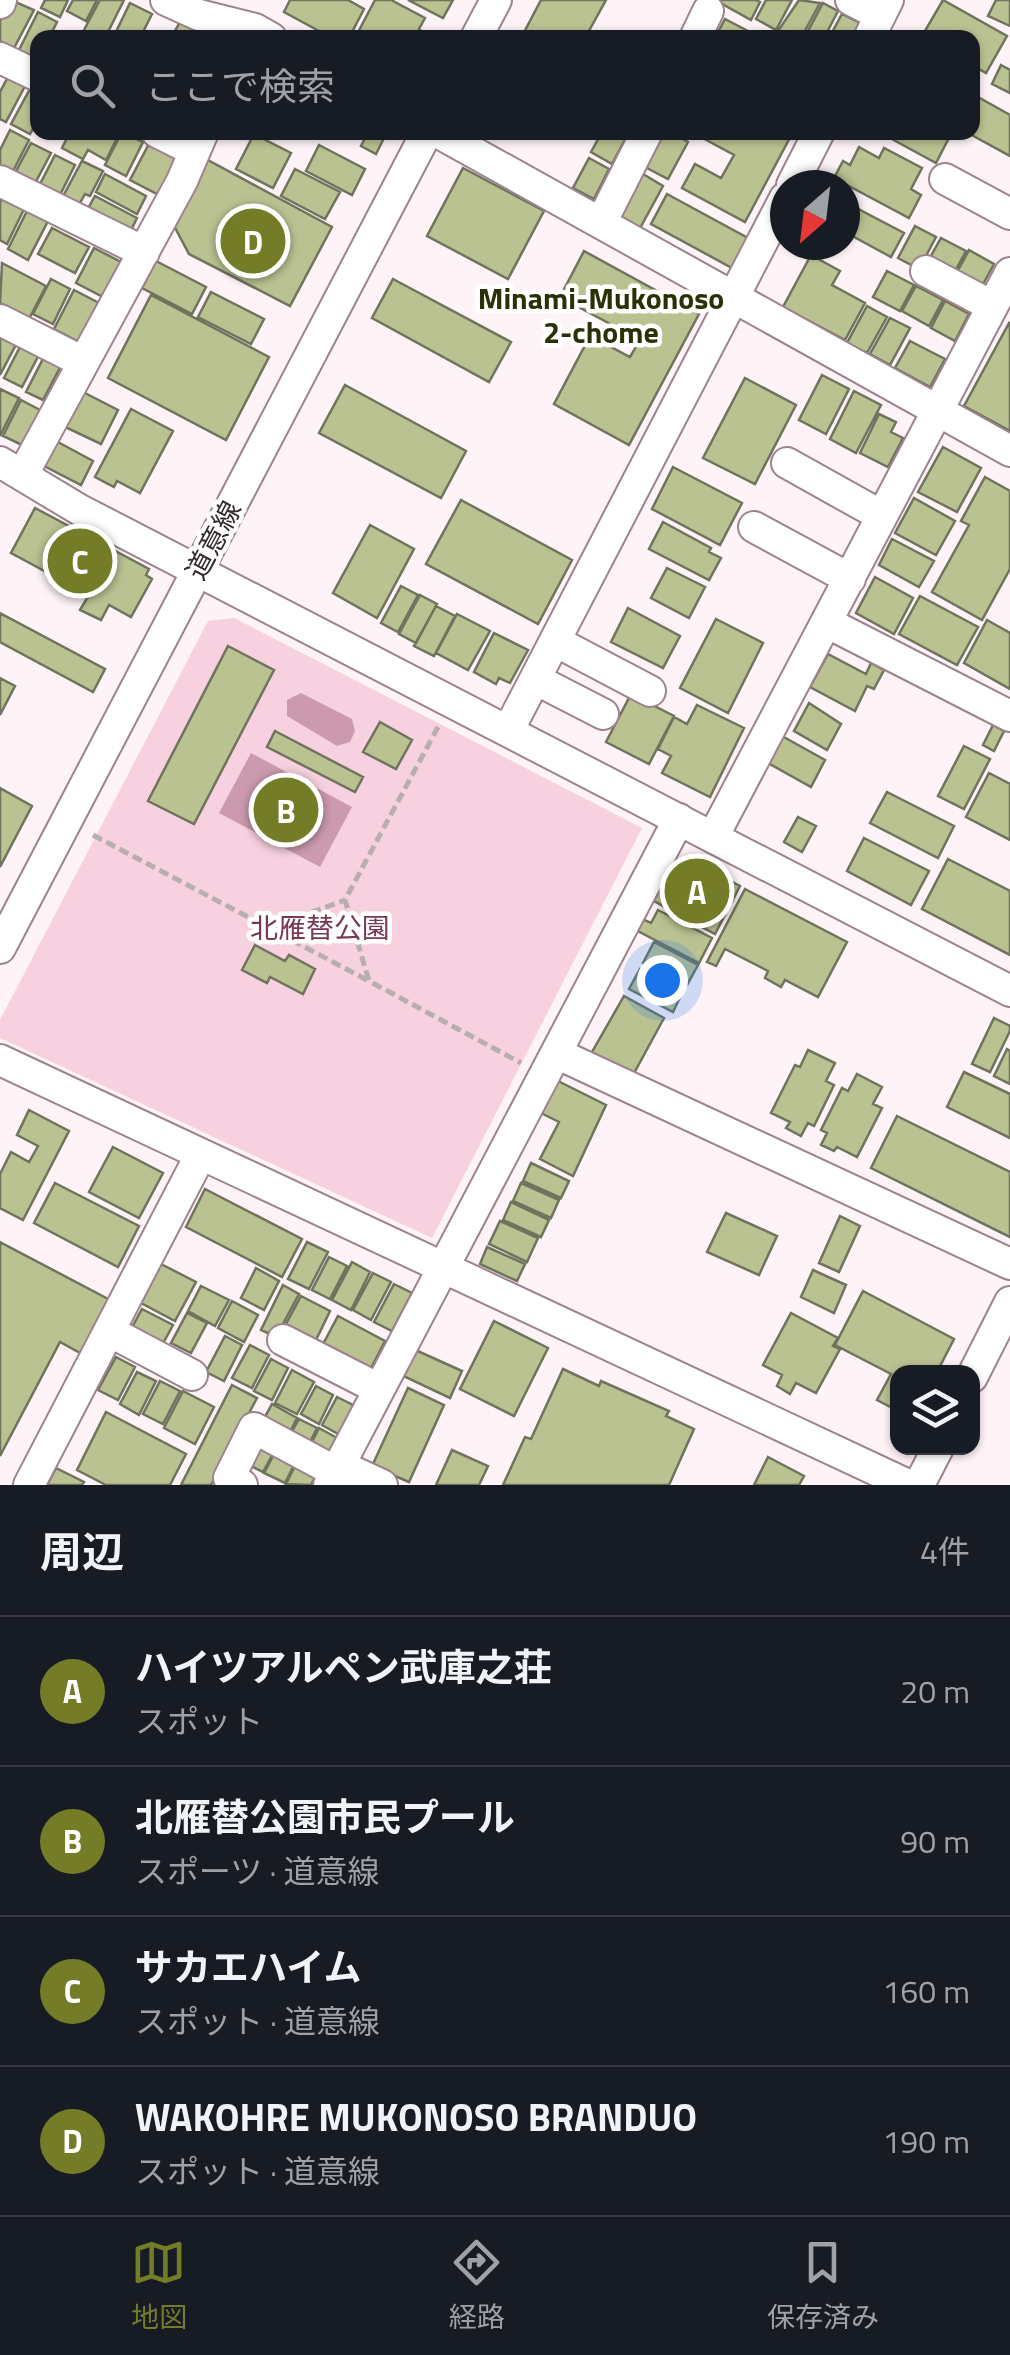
<!DOCTYPE html>
<html lang="ja">
<meta charset="utf-8">
<style>
:root{--surface:#171b24;--page:#20242c;--text:#f1f3f6;--muted:#9ea1a6;--line:#363941;--accent:#747c28}
body{margin:0;font-family:"Titillium Web","Noto Sans JP",sans-serif;background:var(--page);color:var(--text)}
.controls{position:absolute;right:30px;bottom:30px;display:grid;overflow:hidden;border-radius:20px;box-shadow:0 2px 8px #0004}
.controls button{width:90px;height:90px;display:grid;place-items:center;padding:0;border:0;border-bottom:2px solid var(--line);background:var(--surface);color:var(--text);font:50px sans-serif}
.compass{position:absolute;left:770px;top:170px;width:90px;height:90px;border-radius:50%;background:var(--surface);box-shadow:0 2px 8px #0004;rotate:208deg}
.you{position:absolute;left:662px;top:980px;width:35px;height:35px;margin:-25px;border:8px solid #fff;border-radius:50%;background:#1a73e8;box-shadow:0 0 0 15px #1a73e833}
.badge{display:grid;place-items:center;width:65px;height:65px;border-radius:50%;background:var(--accent);color:#fff;font-size:32px;font-weight:700}
.pin{position:absolute;translate:-50% -50%;border:5px solid #fff;box-shadow:0 2px 10px #0006}
.list{margin:0;padding:0;list-style:none}
h2{display:flex;justify-content:space-between;align-items:center;height:130px;margin:0;padding:0 40px;font-size:42px}
h2 small{font-size:32px;font-weight:400;color:var(--muted)}
.list li{display:grid;grid-template-columns:65px 1fr auto;gap:30px;align-items:center;box-sizing:border-box;height:150px;padding:0 40px;border-top:2px solid var(--line)}
.list b{display:block;font-size:38px;white-space:nowrap}
.list p{margin:0;font-size:32px;white-space:nowrap;color:var(--muted)}
.list em{font-size:32px;font-style:normal;color:var(--muted)}
.icon{flex:none;width:55px;height:55px;fill:none;stroke:currentColor;stroke-width:2;stroke-linecap:round;stroke-linejoin:round}
.map{position:relative;flex:none;width:1010px;height:1485px;overflow:hidden}
.search{position:absolute;background:var(--surface);box-shadow:0 2px 8px #0004;left:30px;right:30px;top:30px;height:110px;display:flex;align-items:center;gap:25px;box-sizing:border-box;padding:0 35px;border-radius:20px;color:var(--muted);font-size:38px}
.sheet{height:730px;background:var(--surface)}
nav{display:flex;justify-content:space-around;align-items:center;box-sizing:border-box;height:140px;border-top:2px solid var(--line);background:var(--surface);font-size:28px;color:var(--muted)}
nav a{display:grid;justify-items:center;gap:5px}
nav .on{color:var(--accent)}
.map>svg:first-child{display:block}
.green{fill:#f7d1e0}
.water{fill:#cc9aae}
.building{fill:#bbc292;stroke:#70745e;stroke-width:2.5}
.lines{fill:none;stroke-linecap:round;stroke-linejoin:round}
.minor-casing{stroke:#9c838d;stroke-width:34}
.path{stroke:#b8aeb2;stroke-width:5;stroke-dasharray:10 5;stroke-linecap:butt}
.minor{stroke:#fff;stroke-width:30}
.labels{text-anchor:middle;dominant-baseline:central;stroke-width:9;stroke-linejoin:round;paint-order:stroke}
.street-label{font-size:28px;fill:#352b2f;stroke:#fff}
.park-label{font-size:28px;fill:#783956;stroke:#fff}
.neighbourhood-label{font-size:30px;font-weight:bold;fill:#2c3007;stroke:#fff}
</style>
<div class="map">
<svg width="1010" height="1485" viewBox="0 0 1010 1485">
<rect width="100%" height="100%" fill="#fef3f7"/>
<path class="green" d="M234 618 642 828 432 1238 0 1038V1020L208 621Z"/>
<path class="water" d="M301 693 352 719 355 731 350 742 337 746 287 716V700Z
M251 753 352 807 320 867 219 813Z"/>
<path class="building" d="M11 0 34 10 14 48 0 41V21Z
M45 0H68L60 17 41 8Z
M73 0H97L86 21 67 11Z
M100 0H124L105 38 84 30Z
M290 0H348L364 9 349 38H332L284 12Z
M375 0H391L425 18 419 29 429 38H355Z
M408 0H453L443 18Z
M541 0H606L585 38H521Z
M715 0H756L760 2 751 20Z
M766 0H792L776 30 756 19Z
M799 0 820 3 801 38H791L778 31Z
M943 0 1007 36 986 73 972 65V38L922 36Z
M996 0H1010V26L988 16Z
M130 3 152 14 140 38H113Z
M823 3 838 11 824 38H821L808 31Z
M38 12 57 22 49 38H38V60L18 52Z
M842 14 862 24 854 38H829Z
M725 19 748 31 745 38H715Z
M180 22 200 32 197 38H171Z
M1001 65 1010 70V93L992 84Z
M8 77 25 86 6 122 0 119V92Z
M31 87 38 90V120L30 134 11 124Z
M978 97 1010 115V156L966 132H972V107Z
M10 130 29 140 12 173 0 167V150Z
M70 132H120L106 160 88 150 83 159 62 148Z
M122 132 143 142 126 176 105 165Z
M368 132H387L376 154 361 146Z
M602 132H629L612 164 591 152Z
M663 132H671L688 142 668 179 645 167Z
M701 132H793L745 222 682 188 695 164 721 178 734 155 699 136Z
M879 132H952L936 163Z
M254 134 291 153 273 188 236 169Z
M150 142 179 156 159 195 130 180Z
M31 143 51 153 32 189 12 179Z
M319 145 365 169 352 195 306 171Z
M859 147 879 158 884 148 922 168 911 189 921 195 909 218 834 178 843 161 850 165Z
M55 155 75 165 58 199 38 188Z
M589 158 609 169 594 199 573 188Z
M206 159 332 227 290 306 189 254 172 222Z
M82 161 103 171 90 196 85 194 76 210 60 202Z
M463 168 544 211 508 279 427 236Z
M295 169 340 192 325 219 281 196Z
M105 174 146 196 137 214 96 192Z
M643 174 663 186 639 230 619 219Z
M667 194 748 238 732 268 651 224Z
M3 196 25 207 7 244 0 240V203Z
M95 196 137 218 128 236 85 214Z
M845 202 904 233 891 257 845 232Z
M27 211 48 221 28 260 8 249Z
M915 226 936 237 919 269 898 258Z
M52 228 89 247 75 273 38 254Z
M941 238 966 251 953 275 928 261Z
M94 248 123 263 105 298 76 283Z
M969 250 994 264 981 288 956 274Z
M584 251 699 314 629 445 554 404 590 336 630 357 640 340 560 297Z
M811 255 840 271 832 285 865 303 845 340 783 307Z
M156 261 206 287 192 314 142 288Z
M2 263 46 286 29 319 0 303Z
M887 271 914 285 900 311 873 297Z
M51 279 70 289 53 324 33 314Z
M393 279 511 342 489 382 372 318Z
M916 286 943 300 929 326 902 311Z
M74 290 99 303 79 342 54 329Z
M211 292 264 319 251 344 198 317Z
M151 295 269 357 226 440 108 378Z
M945 301 969 314 955 341 931 328Z
M867 306 887 317 867 353 847 343Z
M890 318 910 328 890 365 870 354Z
M1009 323 1010 324V431L964 406Z
M0 329 19 339 0 375Z
M24 339 42 349 22 387 4 378Z
M910 341 945 359 930 387 895 368Z
M47 351 64 360 43 400 26 392Z
M822 375 849 389 826 434 799 420Z
M745 378 796 405 755 484 703 458Z
M345 385 466 451 441 498 319 433Z
M0 389 19 398 0 436Z
M854 391 881 405 856 453 830 439Z
M83 392 118 410 101 444 65 427Z
M21 400 40 410 22 445 3 436Z
M131 409 173 431 140 493 117 481 114 487 95 477Z
M879 414 896 422 891 432 903 438 888 467 860 453Z
M56 441 93 461 81 485 44 466Z
M943 447 981 468 957 512 918 492Z
M673 467 742 503 720 545 652 509Z
M985 477 1010 491V569L982 620 932 592 969 525 961 521Z
M914 498 955 521 936 555 895 533Z
M461 500 572 560 538 624 426 564Z
M35 508 149 569 146 575 152 579 131 617 109 605 101 620 80 610 89 595 11 553Z
M663 522 711 548 709 552 721 558 709 580 649 549Z
M370 525 414 549 377 618 333 593Z
M892 539 934 561 919 587 879 565Z
M667 568 705 587 689 618 651 598Z
M875 577 913 598 894 634 856 613Z
M401 586 418 595 398 632 381 623Z
M420 595 437 604 416 643 399 634Z
M920 596 978 627 957 665 899 634Z
M436 606 455 616 434 656 414 646Z
M628 608 680 636 663 668 611 642Z
M0 613 105 669 93 692 0 642Z
M457 614 490 631 468 670 436 653Z
M716 619 763 643 728 713 680 688Z
M987 620 1010 633V689L964 663Z
M494 633 528 650 510 683 499 678 496 684 474 672Z
M228 646 274 670 194 824 148 801Z
M828 654 866 674 871 663 884 670 874 689 867 686 855 711 810 687Z
M0 678 15 686 0 715Z
M631 694 674 716 649 764 606 742Z
M809 703 841 724 827 750 794 731Z
M697 705 744 728 710 797 662 773 671 756 658 749 674 717 687 724Z
M380 722 412 740 396 769 363 752Z
M993 725 1004 731 994 751 983 745Z
M275 731 363 777 355 792 267 747Z
M782 736 825 760 811 787 768 763Z
M964 746 990 759 964 809 938 796Z
M989 773 1010 784V840L966 817Z
M0 788 32 806 0 867Z
M887 792 954 826 938 858 870 823Z
M798 817 816 826 802 852 784 842Z
M864 838 929 871 911 905 847 871Z
M689 859 740 886 715 934 652 900 672 863Z
M948 859 1010 891V955L922 909Z
M745 889 847 942 818 997 785 980 781 987 765 978 768 971 725 949 716 966 707 962Z
M658 910 712 938 699 963 634 929 640 918 651 923Z
M654 942 698 965 687 985 643 963Z
M255 945 285 961 289 955 315 969 303 994 270 977 267 983 242 970Z
M640 969 683 991 673 1012 629 989Z
M624 996 664 1018 633 1075 592 1052Z
M994 1018 1010 1026V1031L990 1072 972 1064Z
M1007 1049 1010 1051V1084L994 1076Z
M808 1050 835 1063 826 1081 834 1085 814 1126 808 1123 801 1136 786 1128 790 1122 771 1113 795 1065 800 1067Z
M964 1072 1010 1094V1138L947 1107Z
M857 1074 882 1087 873 1104 882 1108 857 1157 837 1147 834 1151 821 1145 827 1133 821 1130 842 1088 848 1091Z
M556 1080 606 1105 573 1176 540 1159 559 1122 539 1112Z
M29 1110 69 1131 23 1220 0 1208V1174L11 1152 29 1162 38 1146 17 1135Z
M897 1116 1010 1172V1237L871 1168Z
M113 1147 163 1173 139 1218 89 1192Z
M531 1163 569 1181 561 1198 523 1181Z
M55 1183 139 1226 118 1267 34 1223Z
M521 1183 559 1200 551 1218 513 1201Z
M205 1189 302 1239 282 1277 186 1227Z
M511 1202 549 1220 541 1237 503 1220Z
M726 1213 777 1236 759 1275 707 1252Z
M840 1216 860 1226 839 1272 819 1263Z
M500 1221 538 1238 527 1262 489 1244Z
M0 1242 110 1300 82 1354 60 1342 0 1456Z
M307 1242 328 1252 309 1289 288 1279Z
M487 1247 525 1264 517 1281 480 1264Z
M329 1257 347 1266 330 1299 312 1290Z
M352 1262 370 1272 351 1310 332 1300Z
M161 1264 196 1282 175 1321 141 1303Z
M256 1268 279 1281 264 1310 241 1298Z
M813 1270 846 1285 834 1313 801 1297Z
M373 1273 391 1282 371 1320 353 1310Z
M394 1284 412 1293 392 1331 374 1322Z
M283 1285 299 1294 276 1337 261 1330Z
M201 1286 229 1300 215 1326 188 1311Z
M863 1291 954 1339 937 1372H898V1411L877 1400 891 1374 835 1345Z
M301 1296 330 1311 316 1340 286 1324Z
M232 1301 258 1315 244 1342 218 1328Z
M142 1309 173 1325 161 1347 130 1331Z
M187 1313 207 1323 191 1353 171 1343Z
M791 1313 838 1338 833 1346 840 1349 816 1393 796 1383 790 1394 777 1386 782 1375 763 1365Z
M338 1316 385 1341 369 1372 321 1348Z
M494 1321 548 1348 514 1416 460 1389Z
M225 1336 242 1345 224 1381 206 1372Z
M250 1345 269 1355 252 1388 232 1378Z
M411 1348 462 1371 450 1398 399 1374Z
M116 1357 135 1367 118 1400 98 1390Z
M271 1359 288 1368 272 1400 254 1391Z
M563 1369 599 1386 601 1381 669 1411 666 1416 694 1429 669 1485H503L525 1437 531 1439Z
M292 1370 314 1382 297 1414 275 1403Z
M137 1372 156 1381 139 1415 120 1404Z
M160 1381 180 1391 163 1424 143 1414Z
M232 1385 257 1398 211 1485H181Z
M316 1386 333 1395 319 1424 301 1414Z
M408 1388 444 1405 409 1482 372 1466Z
M183 1391 214 1407 195 1444 164 1428Z
M337 1397 355 1406 340 1435 322 1425Z
M272 1404 297 1418 286 1440 260 1426Z
M106 1412 186 1454 170 1485H106L77 1470Z
M299 1419 317 1428 306 1450 287 1440Z
M319 1428 337 1438 326 1460 308 1450Z
M255 1438 276 1448 263 1472 243 1462Z
M277 1449 297 1459 285 1483 264 1473Z
M452 1450 488 1466 479 1485H436Z
M768 1457 804 1476 799 1485H754Z
M298 1460 319 1470 311 1485 286 1484Z
M56 1468 84 1482 82 1485H47Z"/>
<g class="lines">
<defs>
<path id="minor" d="M166 0 199 15 255 29 271 38
M851 0 880 15
M0 3 1 0
M476 38 496 0
M695 38 708 11
M869 38 888 0
M0 58 38 76
M157 132 195 151
M437 132 1010 451
M945 179 1010 214
M0 181 144 252
M792 185 819 132
M601 223 647 132
M926 271 992 306
M0 320 83 362
M0 462 80 510 1010 991
M787 463 882 516
M23 474 182 181 203 132
M754 527 850 579
M828 623 1010 716
M555 641 650 691
M535 679 603 714
M508 731 785 198
M713 837 1010 273
M0 948 427 132
M556 1053 1010 1264
M0 1060 908 1485
M109 1331 192 1375
M283 1340 379 1389
M972 1377 1010 1302
M339 1465 382 1485
M29 1485 201 1154
M242 1485 229 1478 254 1428 336 1472
M329 1485 679 819
M919 1485 938 1448"/>
</defs>
<use href="#minor" class="minor-casing"/>
<path class="path" d="M438 727 345 900 369 981 521 1063
M93 835 369 981
M269 928 345 900"/>
<use href="#minor" class="minor"/>
</g>
<g class="labels">
<g class="street-label">
<text transform="translate(213 540) rotate(-62)">道意線</text>
</g>
<g class="park-label">
<text x="320" y="927">北雁替公園</text>
</g>
<g class="neighbourhood-label">
<text x="601" y="298">Minami-Mukonoso<tspan x="601" dy="34">2-chome</tspan></text>
</g>
</g>
</svg>
<div class="controls">
<button><svg class="icon" aria-label="layers" viewBox="0 0 24 24"><path d="M12 4l9 5-9 5-9-5zM3 14l9 5 9-5"/></svg></button>
</div>
<svg class="compass" viewBox="-18 -18 36 36"><path d="M0-13l5 13h-10z" fill="#e53935"/><path d="M0 13l5-13h-10z" fill="#9ea1a6"/></svg>
<div class="you"></div>
<div class="pin badge" style="left:697px;top:891px">A</div>
<div class="pin badge" style="left:286px;top:810px">B</div>
<div class="pin badge" style="left:80px;top:561px">C</div>
<div class="pin badge" style="left:253px;top:241px">D</div>
<div class="search"><svg class="icon" aria-label="search" viewBox="0 0 24 24"><circle cx="10" cy="10" r="6"/><path d="M15 15l6 6"/></svg>ここで検索</div>
</div>
<section class="sheet">
<h2>周辺<small>4件</small></h2>
<ul class="list">
<li><span class="badge">A</span><div><b>ハイツアルペン武庫之荘</b><p>スポット</p></div><em>20 m</em></li>
<li><span class="badge">B</span><div><b>北雁替公園市民プール</b><p>スポーツ · 道意線</p></div><em>90 m</em></li>
<li><span class="badge">C</span><div><b>サカエハイム</b><p>スポット · 道意線</p></div><em>160 m</em></li>
<li><span class="badge">D</span><div><b>WAKOHRE MUKONOSO BRANDUO</b><p>スポット · 道意線</p></div><em>190 m</em></li>
</ul>
</section>
<nav>
<a class="on"><svg class="icon" aria-label="map" viewBox="0 0 24 24"><path d="M3 6l6-2 6 2 6-2v14l-6 2-6-2-6 2zM9 4v14M15 6v14"/></svg>地図</a>
<a><svg class="icon" aria-label="directions" viewBox="0 0 24 24"><path d="M12 3l9 9-9 9-9-9zM9 14v-3h6M13 9l2 2-2 2"/></svg>経路</a>
<a><svg class="icon" aria-label="saved" viewBox="0 0 24 24"><path d="M7 4h10v16l-5-4-5 4z"/></svg>保存済み</a>
</nav>
